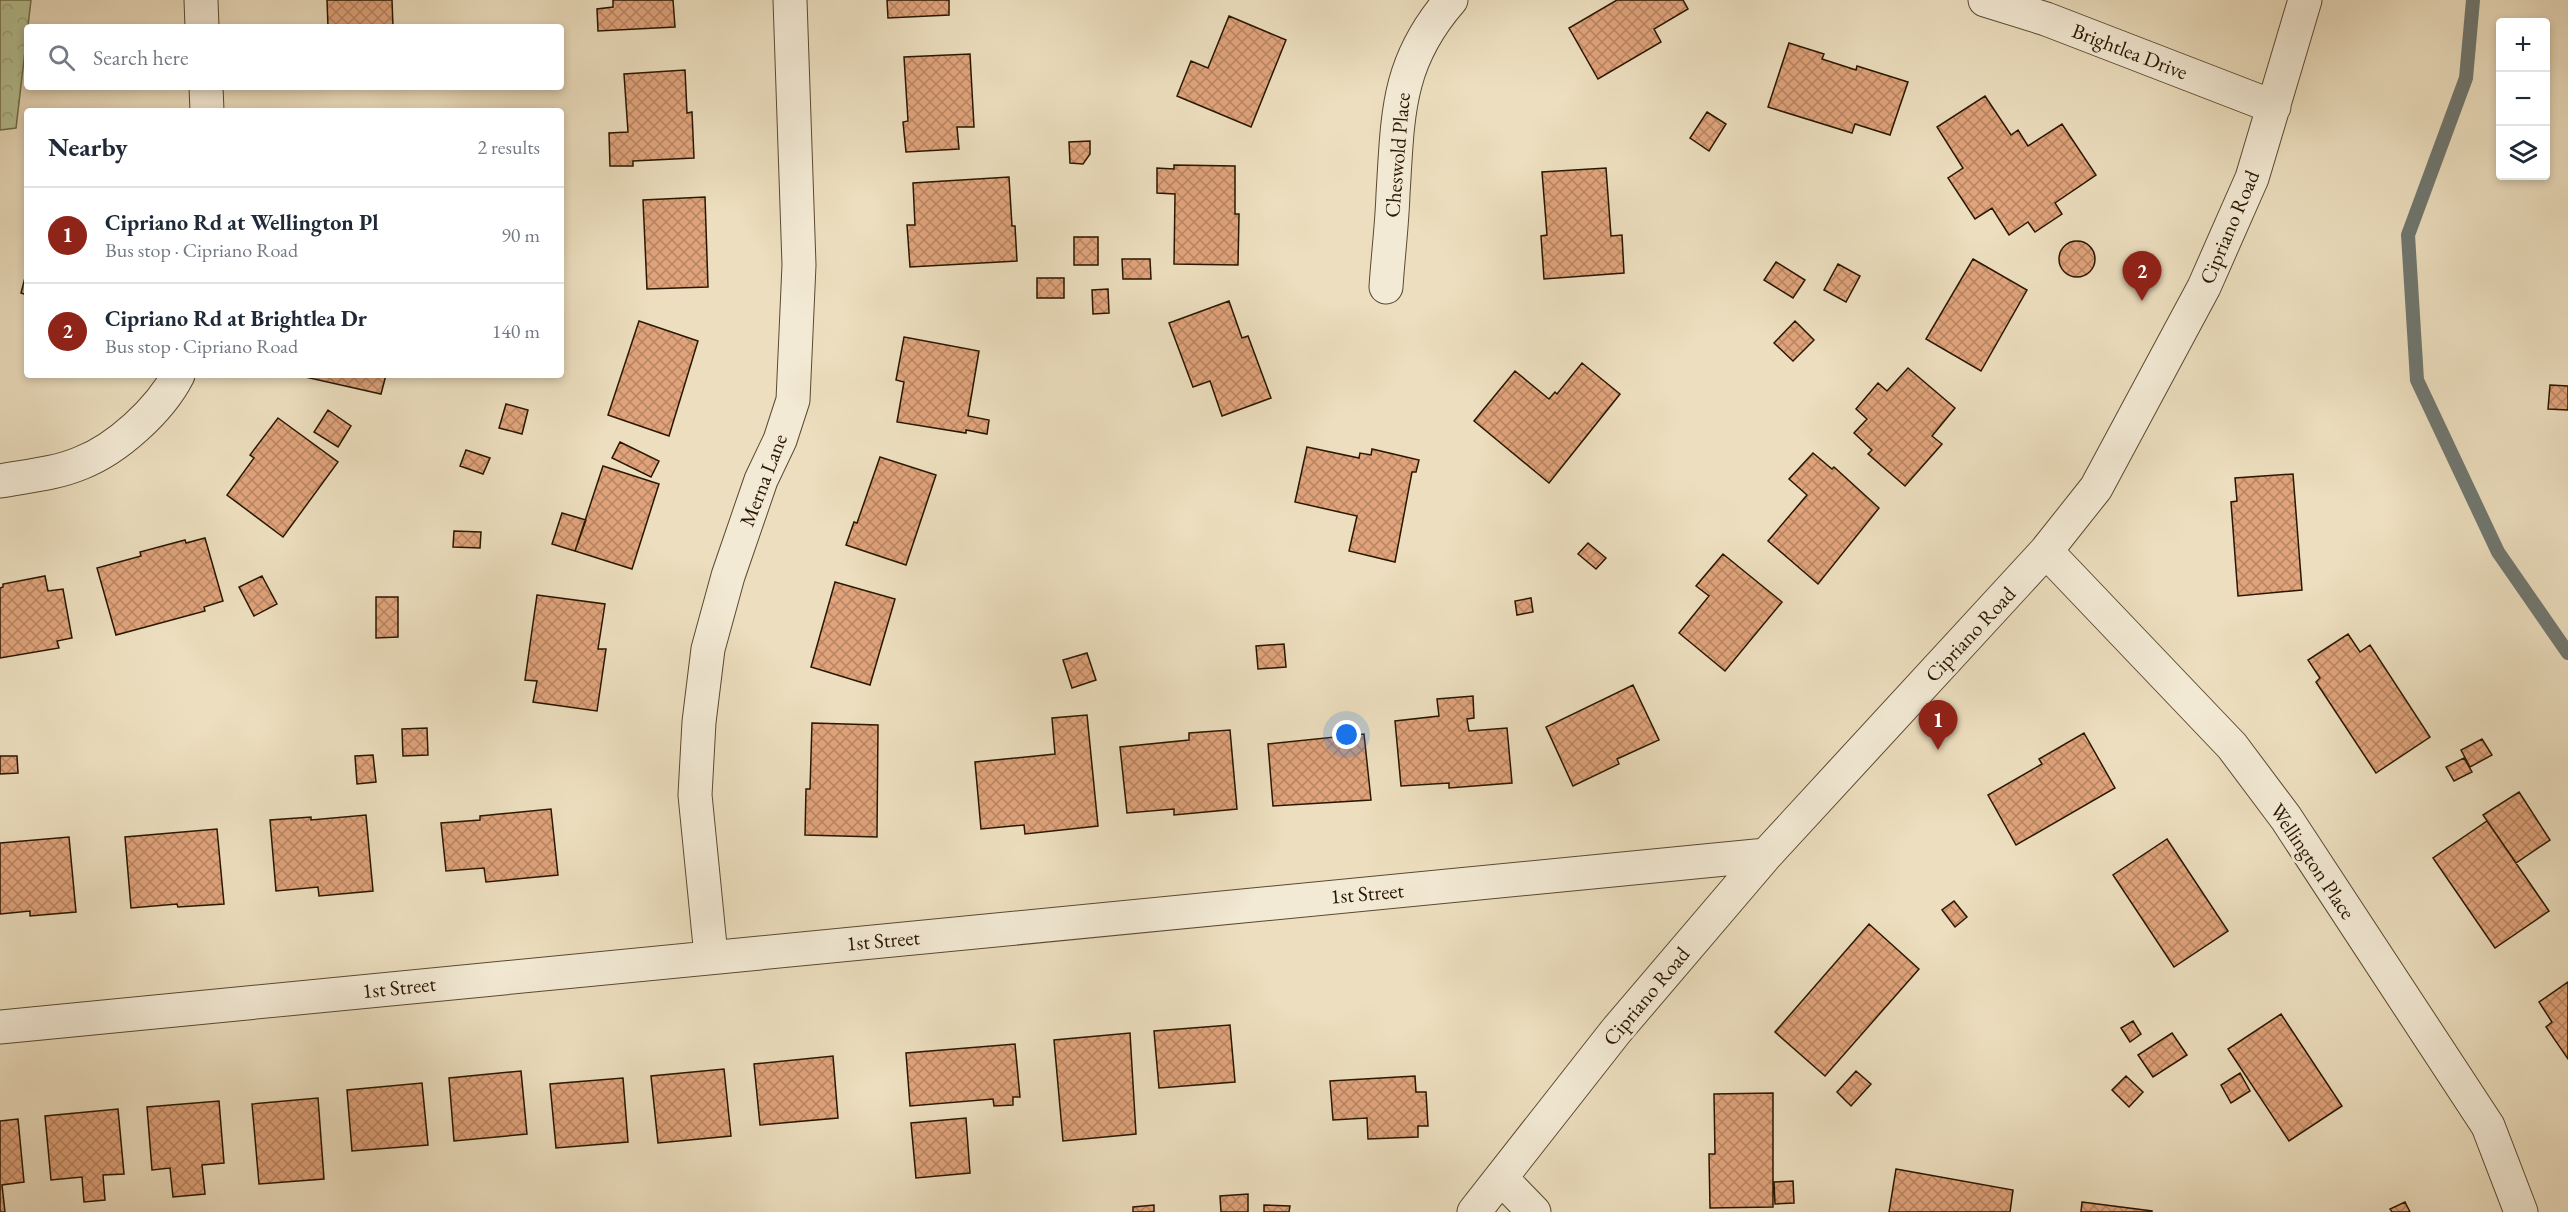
<!DOCTYPE html>
<meta charset="utf-8">
<style>
:root{--surface:#fff;--page:#f6f6f7;--text:#1f2937;--muted:#747a83;--line:#e0e1e3;--accent:#8f2418}
body{margin:0;font-family:"EB Garamond",serif;background:var(--page);color:var(--text)}
.controls{position:absolute;right:18px;top:18px;display:grid;overflow:hidden;border-radius:6px;box-shadow:0 3px 9px #0003}
.controls button{width:54px;height:54px;display:grid;place-items:center;padding:0;border:0;border-bottom:2px solid var(--line);background:var(--surface);color:var(--text);font:30px sans-serif}
.you{position:absolute;left:1347px;top:735px;width:21px;height:21px;margin:-15px;border:4px solid #fff;border-radius:50%;background:#1a73e8;box-shadow:0 0 0 9px #1a73e833}
.badge{display:grid;place-items:center;width:39px;height:39px;border-radius:50%;background:var(--accent);color:#fff;font-size:20px;font-weight:700}
.pin{position:absolute;translate:-50% -50px;filter:drop-shadow(0 2px 3px #0008)}
.pin::after{content:'';position:absolute;top:32px;width:21px;height:18px;background:inherit;clip-path:polygon(0 0,100% 0,50% 100%)}
.list{margin:0;padding:0;list-style:none}
h2{display:flex;justify-content:space-between;align-items:center;height:78px;margin:0;padding:0 24px;font-size:26px}
h2 small{font-size:20px;font-weight:400;color:var(--muted)}
.list li{display:grid;grid-template-columns:39px 1fr auto;gap:18px;align-items:center;box-sizing:border-box;height:96px;padding:0 24px;border-top:2px solid var(--line)}
.list b{display:block;font-size:22px;white-space:nowrap}
.list p{margin:0;font-size:20px;white-space:nowrap;color:var(--muted)}
.list em{font-size:20px;font-style:normal;color:var(--muted)}
.icon{flex:none;width:33px;height:33px;fill:none;stroke:currentColor;stroke-width:2;stroke-linecap:round;stroke-linejoin:round}
.map{position:relative;flex:none;width:2568px;height:1212px;overflow:hidden}
.search{position:absolute;background:var(--surface);box-shadow:0 3px 9px #0003;left:24px;top:24px;width:540px;height:66px;display:flex;align-items:center;gap:15px;box-sizing:border-box;padding:0 21px;border-radius:6px;color:var(--muted);font-size:22px}
.panel{position:absolute;background:var(--surface);box-shadow:0 3px 9px #0003;left:24px;top:108px;width:540px;height:270px;border-radius:6px}
.map>svg:first-child{display:block}
.park{fill:url(#park-crowns);stroke:#706c4a;stroke-width:1.5}
.lines{fill:none;stroke-linecap:round;stroke-linejoin:round}
.stream{stroke:#707871;stroke-width:14}
.building{fill:url(#building-cross-hatch);stroke:#291700;stroke-width:1.5}
.minor-casing{stroke:#5a4930;stroke-width:35}
.minor{stroke:#f3ead5;stroke-width:33}
.labels{text-anchor:middle;dominant-baseline:central;stroke-width:6;stroke-linejoin:round;paint-order:stroke}
.street-label{font-size:21px;fill:#291700;stroke:#f3ead5}
</style>
<div class="map">
<svg width="2568" height="1212" viewBox="0 0 2568 1212">
<defs>
<pattern id="park-crowns" width="20" height="18" patternUnits="userSpaceOnUse" patternTransform="scale(1.5)"><rect width="20" height="18" fill="#b6c293"/><path d="M2 6a3 3 0 1 1 6 0M12 15a3 3 0 1 1 6 0" fill="none" stroke="#9ca67d"/></pattern>
<pattern id="building-cross-hatch" width="8" height="8" patternUnits="userSpaceOnUse" patternTransform="scale(1.5)"><rect width="8" height="8" fill="#e0a37b"/><path d="M0 0l8 8M0 8l8-8" fill="none" stroke="#b68462"/></pattern>
</defs>
<rect width="100%" height="100%" fill="#ecdebe"/>
<filter id="stains"><feTurbulence type="fractalNoise" baseFrequency=".00333" numOctaves="4"/><feColorMatrix values="0 0 0 0 .2 0 0 0 0 .09 0 0 0 0 .02 0 0 0 .5 -.17"/></filter>
<radialGradient id="worn" r=".72"><stop offset=".6" stop-color="#630" stop-opacity="0"/><stop offset="1" stop-color="#630" stop-opacity=".3"/></radialGradient>
<path class="park" d="M0 0H31L16 128 0 130Z"/>
<g class="lines">
<path class="stream" d="M2473 0 2466 78 2408 235 2417 380 2498 552 2568 653"/>
</g>
<path class="building" d="M327 0H392L393 27H328Z
M613 0H673L675 27 598 31 597 9 613 7Z
M887 0H949V15L888 18Z
M1617 0H1683L1688 9 1654 29 1661 42 1598 79 1569 28Z
M1229 16 1286 40 1251 127 1177 96 1191 61 1208 68Z
M1789 43 1824 54 1822 59 1856 70 1857 66 1908 82 1890 135 1855 124 1852 133 1768 107Z
M970 54 974 127H957L959 149 906 152 903 122 908 121 904 57Z
M561 57 563 85H561Z
M685 70 687 113 692 112 694 158 633 161V166H610L609 133 628 132 624 74Z
M1985 96 2011 135 2018 130 2028 146 2062 124 2096 175 2055 203 2062 214 2035 232 2028 222 2009 235 1992 208 1975 219 1948 178 1963 168 1937 127Z
M1707 112 1726 124 1709 151 1690 138Z
M1090 141V154L1083 164 1070 163 1069 142Z
M1174 165 1235 166V214H1239L1238 265 1174 264 1175 194 1157 193V168L1174 169Z
M1606 168 1611 236 1622 235 1624 273 1544 279 1541 236 1547 235 1542 172Z
M1009 177 1012 226H1015L1017 261 910 267 907 225H915L913 183Z
M705 197 708 287 647 289 643 200Z
M1074 237H1098V265H1074Z
M2059 259a18 18 0 1 1 36 0a18 18 0 1 1-36 0Z
M1122 259H1150L1151 279H1123Z
M1973 259 2027 290 1981 371 1926 339Z
M1776 262 1805 280 1793 298 1764 280Z
M1838 264 1860 276 1846 302 1824 290Z
M27 270V295L21 293Z
M1037 278H1064V298H1037Z
M1108 289 1109 313 1093 314 1092 290Z
M1229 301 1242 338 1248 336 1271 398 1222 416 1210 381 1193 387 1169 323Z
M639 321 698 341 669 436 608 415Z
M1795 321 1814 340 1793 361 1774 343Z
M904 337 979 351 968 416 989 420 987 434 966 430V433L897 422 904 382 896 380Z
M1582 363 1620 394 1549 483 1474 421 1515 371 1549 399 1555 392 1557 394Z
M1908 368 1955 408 1932 436 1942 444 1905 486 1868 454 1872 450 1854 433 1867 419 1856 409 1878 383 1887 391Z
M305 375H386L381 394 305 377Z
M2550 385 2568 386V410L2548 409Z
M506 404 528 410 522 434 499 428Z
M328 410 351 426 338 447 314 432Z
M278 418 338 462 283 537 227 495 254 458 250 455Z
M620 442 659 461 651 477 612 458Z
M1307 447 1359 458 1360 453 1371 455 1372 449 1419 460 1416 472H1412L1395 562 1349 551 1357 516 1295 502Z
M466 450 490 458 483 474 460 466Z
M1813 453 1832 469 1834 467 1879 508 1818 584 1768 541 1807 495 1789 479Z
M880 457 936 475 906 565 846 545 854 522 857 523Z
M603 466 659 484 632 569 575 551Z
M2293 474 2302 590 2238 596 2231 502 2237 501 2235 478Z
M562 513 586 520 575 551 552 544Z
M454 531 481 532 480 548 453 547Z
M205 538 223 601 204 607 205 611 116 635 97 568 141 556 140 552 185 540 186 543Z
M1588 543 1606 558 1596 569 1578 554Z
M1723 554 1782 602 1725 671 1679 633 1709 596 1696 586Z
M45 576 48 591 63 589 72 638 57 641 59 648 0 658V588L3 587V584Z
M262 576 277 604 254 616 239 587Z
M835 582 895 599 870 685 811 667Z
M537 595 605 604 598 649H606L597 711 533 702 537 681 525 680Z
M376 597H398V637L376 638Z
M1531 598 1533 612 1517 615 1515 601Z
M2348 634 2360 652 2370 645 2430 737 2376 773 2316 682 2320 678 2308 660Z
M1284 644 1286 667 1258 669 1256 646Z
M1087 653 1096 680 1072 688 1063 660Z
M1633 685 1659 740 1617 759 1619 764 1573 786 1546 727Z
M1473 696 1474 718 1467 719 1469 731 1507 728 1512 783 1449 788V783L1401 786 1395 721 1439 716 1437 699Z
M1087 715 1098 826 1025 834 1024 825 981 829 975 762 1055 754 1052 718Z
M812 723 878 725 877 837 805 835 806 789H810Z
M427 728 428 755 403 756 402 729Z
M1230 730 1237 809 1174 815V809L1127 813 1120 747 1189 740V733Z
M2084 733 2115 788 2016 845 1988 795 2042 764 2039 759Z
M1364 734 1371 800 1273 806 1268 744Z
M2482 739 2492 755 2470 767 2461 750Z
M373 755 376 782 357 784 355 756Z
M0 756H17L18 773 0 774Z
M2464 758 2472 772 2454 781 2446 767Z
M2519 792 2550 840 2516 863 2483 815Z
M551 809 558 875 486 882 484 868 446 871 441 823 480 820V816Z
M366 815 373 891 319 896 318 887 276 891 270 820 311 817V820Z
M2487 821 2549 911 2495 948 2433 858Z
M217 829 224 904 178 907 177 904 131 908 125 837Z
M69 837 76 912 30 916V911L0 914V843Z
M2167 839 2228 931 2174 967 2113 875Z
M1954 901 1967 917 1955 927 1942 910Z
M1869 924 1919 969 1825 1076 1775 1032Z
M2568 982V1059L2546 1027 2552 1022 2539 1002Z
M2281 1014 2342 1106 2289 1141 2228 1049Z
M2133 1021 2141 1034 2130 1042 2121 1028Z
M1230 1025 1235 1082 1159 1088 1154 1031Z
M1130 1033 1136 1134 1063 1141 1054 1040Z
M2172 1033 2187 1055 2153 1077 2138 1055Z
M1015 1044 1020 1097H1013V1105L994 1106 993 1099 910 1106 906 1053Z
M833 1056 838 1118 760 1125 754 1064Z
M724 1069 731 1136 658 1143 651 1076Z
M521 1071 527 1134 454 1141 449 1078Z
M1856 1071 1871 1084 1851 1106 1837 1092Z
M2240 1073 2250 1091 2231 1103 2221 1085Z
M1415 1076 1416 1092H1426L1428 1126H1418V1137L1368 1139 1367 1118 1333 1120 1330 1081Z
M2126 1076 2143 1092 2129 1107 2112 1090Z
M623 1078 628 1142 556 1148 550 1084Z
M422 1083 428 1145 352 1151 347 1090Z
M1773 1093V1207L1710 1208 1709 1154H1715L1714 1094Z
M318 1098 324 1179 259 1184 252 1104Z
M219 1101 224 1163 202 1165 205 1194 173 1197 170 1168 152 1170 147 1107Z
M118 1109 124 1174 103 1175 105 1200 84 1202 82 1177 51 1180 45 1116Z
M966 1118 970 1173 916 1178 911 1123Z
M18 1119 24 1182 2 1185 5 1212H0V1121Z
M1896 1169 2013 1190 2010 1212H1889Z
M1793 1181 1794 1203 1775 1204 1774 1182Z
M1248 1194V1212H1221L1220 1196Z
M2082 1202 2152 1211V1212H2081Z
M2405 1202 2410 1212H2392L2390 1209Z
M1154 1205V1212H1133V1207Z
M1264 1205 1290 1206 1289 1212H1264Z"/>
<g class="lines">
<defs>
<path id="minor" d="M201 0 202 27
M1985 0 2046 19 2274 107
M206 87 207 111
M1386 287C1388 256 1392 225 1393 194 1398 116 1396 63 1451 0
M0 481C27 476 55 474 81 463 117 449 160 410 178 375
M2046 551 2232 746 2286 818 2488 1126 2521 1212
M711 956 695 795 699 722 708 649 728 576 761 480 780 440 793 400 799 265 790 0
M0 1027 1766 855
M1501 1178 1534 1212
M1474 1212 1616 1031 1766 855 2046 551 2096 488 2204 287 2252 178 2305 0"/>
</defs>
<use href="#minor" class="minor-casing"/>
<use href="#minor" class="minor"/>
</g>
<g class="labels">
<g class="street-label">
<text transform="translate(2130 51) rotate(21)">Brightlea Drive</text>
<text transform="translate(1397 155) rotate(-85)">Cheswold Place</text>
<text transform="translate(2229 227) rotate(-67)">Cipriano Road</text>
<text transform="translate(763 480) rotate(-69)">Merna Lane</text>
<text transform="translate(1970 634) rotate(-47)">Cipriano Road</text>
<text transform="translate(2313 861) rotate(56)">Wellington Place</text>
<text transform="translate(1367 893) rotate(-5)">1st Street</text>
<text transform="translate(883 940) rotate(-5)">1st Street</text>
<text transform="translate(399 987) rotate(-6)">1st Street</text>
<text transform="translate(1646 996) rotate(-50)">Cipriano Road</text>
</g>
</g>
<rect width="100%" height="100%" filter="url(#stains)"/>
<rect width="100%" height="100%" fill="url(#worn)"/>
</svg>
<div class="controls">
<button>+</button>
<button>−</button>
<button><svg class="icon" aria-label="layers" viewBox="0 0 24 24"><path d="M12 4l9 5-9 5-9-5zM3 14l9 5 9-5"/></svg></button>
</div>
<div class="you"></div>
<div class="pin badge" style="left:1938px;top:750px">1</div>
<div class="pin badge" style="left:2142px;top:301px">2</div>
<div class="search"><svg class="icon" aria-label="search" viewBox="0 0 24 24"><circle cx="10" cy="10" r="6"/><path d="M15 15l6 6"/></svg>Search here</div>
<section class="panel">
<h2>Nearby<small>2 results</small></h2>
<ul class="list">
<li><span class="badge">1</span><div><b>Cipriano Rd at Wellington Pl</b><p>Bus stop · Cipriano Road</p></div><em>90 m</em></li>
<li><span class="badge">2</span><div><b>Cipriano Rd at Brightlea Dr</b><p>Bus stop · Cipriano Road</p></div><em>140 m</em></li>
</ul>
</section>
</div>
